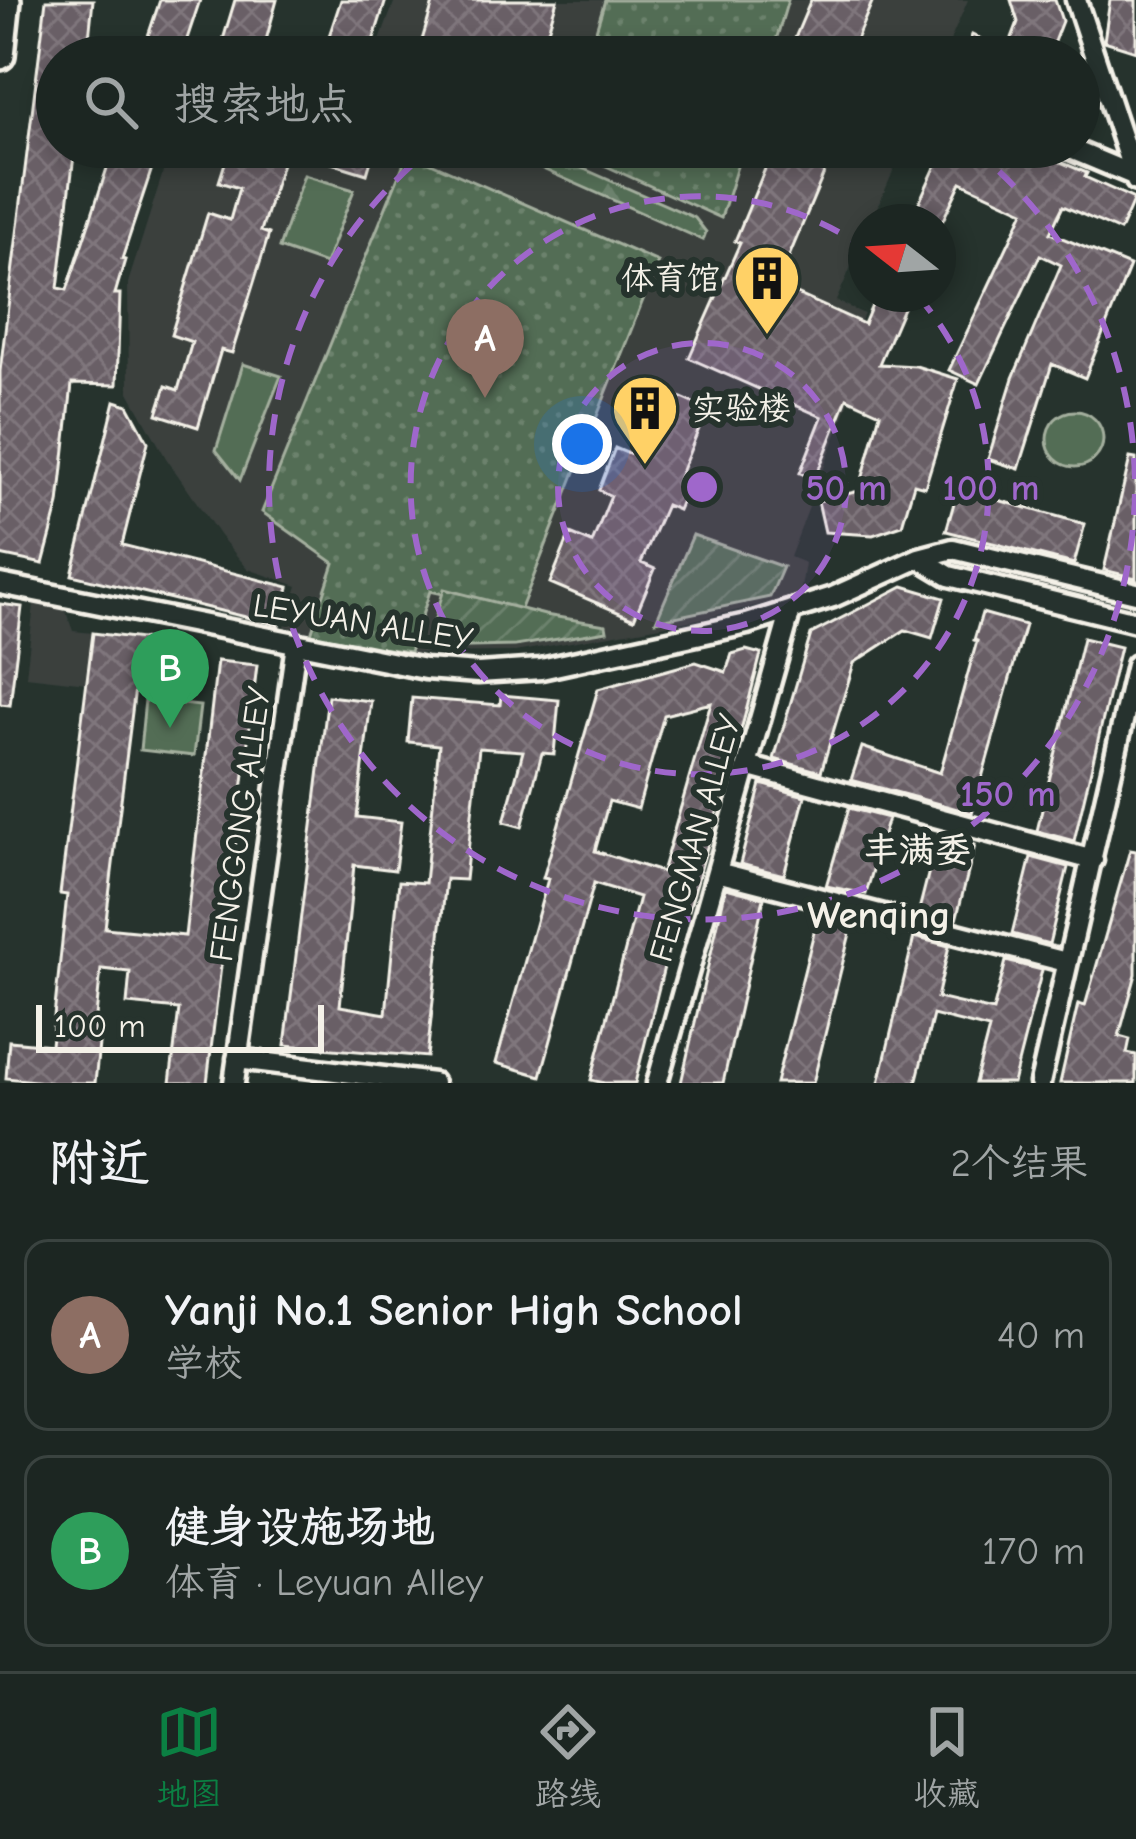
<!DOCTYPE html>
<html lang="zh">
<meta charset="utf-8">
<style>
:root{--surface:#1c2622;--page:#29322f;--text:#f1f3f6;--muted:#a0a5a5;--line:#3a4340;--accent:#0b8043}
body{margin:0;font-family:"Comic Neue","LXGW WenKai TC",sans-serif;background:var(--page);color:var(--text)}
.compass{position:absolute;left:848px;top:204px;width:108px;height:108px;border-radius:50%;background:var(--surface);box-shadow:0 6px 18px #0003;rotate:287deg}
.scale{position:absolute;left:36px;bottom:30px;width:288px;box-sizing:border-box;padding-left:12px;border:6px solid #f4f1e8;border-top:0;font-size:33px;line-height:42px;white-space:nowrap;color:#f4f1e8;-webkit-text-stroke:9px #26332d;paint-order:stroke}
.you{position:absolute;left:582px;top:444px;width:42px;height:42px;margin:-30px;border:9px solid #fff;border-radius:50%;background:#1a73e8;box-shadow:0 0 0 18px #1a73e833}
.badge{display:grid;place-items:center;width:78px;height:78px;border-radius:50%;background:var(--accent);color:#fff;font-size:39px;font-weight:700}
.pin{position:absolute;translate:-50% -99px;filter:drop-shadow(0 3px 6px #0008)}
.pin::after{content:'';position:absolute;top:63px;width:42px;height:36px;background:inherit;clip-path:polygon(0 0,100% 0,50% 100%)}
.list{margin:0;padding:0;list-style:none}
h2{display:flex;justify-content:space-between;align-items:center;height:156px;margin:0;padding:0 48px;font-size:51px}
h2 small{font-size:39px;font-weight:400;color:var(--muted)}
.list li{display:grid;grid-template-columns:78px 1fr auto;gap:36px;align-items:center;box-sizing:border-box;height:192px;margin:0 24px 24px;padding:0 24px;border:3px solid var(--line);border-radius:24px}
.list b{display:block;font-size:45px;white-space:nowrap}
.list p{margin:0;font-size:39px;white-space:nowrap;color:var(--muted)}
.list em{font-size:39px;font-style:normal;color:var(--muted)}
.icon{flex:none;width:66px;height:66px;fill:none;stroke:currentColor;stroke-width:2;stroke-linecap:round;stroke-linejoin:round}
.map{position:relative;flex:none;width:1136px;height:1083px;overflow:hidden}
.search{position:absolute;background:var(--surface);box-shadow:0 6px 18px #0003;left:36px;right:36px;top:36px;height:132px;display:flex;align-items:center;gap:30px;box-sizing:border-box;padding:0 42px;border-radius:66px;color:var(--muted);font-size:45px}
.sheet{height:588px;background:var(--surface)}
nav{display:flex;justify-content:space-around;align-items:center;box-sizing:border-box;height:168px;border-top:3px solid var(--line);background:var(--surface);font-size:33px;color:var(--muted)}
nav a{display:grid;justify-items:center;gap:6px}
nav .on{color:var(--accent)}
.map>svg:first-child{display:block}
.built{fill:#3a403e}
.grass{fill:#536d54;stroke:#a4af9e;stroke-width:3}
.forest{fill:url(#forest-firs);stroke:#a4af9e;stroke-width:3}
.park{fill:url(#park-dots);stroke:#a4af9e;stroke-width:3}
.garden{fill:url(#garden-furrows);stroke:#a4af9e;stroke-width:3}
.building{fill:url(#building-cross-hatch);stroke:#f4f1e8;stroke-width:3;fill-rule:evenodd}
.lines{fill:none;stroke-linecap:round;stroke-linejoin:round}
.street-casing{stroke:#f4f1e8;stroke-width:27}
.secondary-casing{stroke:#f4f1e8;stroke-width:36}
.street{stroke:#26332d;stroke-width:18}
.secondary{stroke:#26332d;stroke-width:27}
.ring{fill:none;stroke:#9f67cb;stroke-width:6;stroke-dasharray:21 15}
.labels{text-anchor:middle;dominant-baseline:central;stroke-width:12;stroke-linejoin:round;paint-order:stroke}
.poi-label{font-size:33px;fill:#f4f1e8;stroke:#26332d;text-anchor:end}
.street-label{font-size:33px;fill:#f4f1e8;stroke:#26332d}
.neighbourhood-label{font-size:36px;font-weight:bold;fill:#f4f1e8;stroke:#26332d}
.quarter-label{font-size:39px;font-weight:bold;fill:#f4f1e8;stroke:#26332d}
.centre{fill:#9f67cb;stroke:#26332d;stroke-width:6}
.ring-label{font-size:36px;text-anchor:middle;font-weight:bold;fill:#9f67cb;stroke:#26332d;stroke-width:12;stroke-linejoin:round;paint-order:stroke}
</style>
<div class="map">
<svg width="1136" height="1083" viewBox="0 0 1136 1083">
<defs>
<pattern id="forest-firs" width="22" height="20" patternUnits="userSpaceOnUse" patternTransform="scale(3)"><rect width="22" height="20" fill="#536d54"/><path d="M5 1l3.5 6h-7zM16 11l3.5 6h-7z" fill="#6c826d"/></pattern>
<pattern id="park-dots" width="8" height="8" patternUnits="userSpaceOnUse" patternTransform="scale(3)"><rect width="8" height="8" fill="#536d54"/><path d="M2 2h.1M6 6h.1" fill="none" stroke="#6c826d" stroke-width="1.8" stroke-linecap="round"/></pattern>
<pattern id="garden-furrows" width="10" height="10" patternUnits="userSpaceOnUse" patternTransform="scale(3)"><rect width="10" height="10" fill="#536d54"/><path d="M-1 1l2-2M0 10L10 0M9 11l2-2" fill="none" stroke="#6c826d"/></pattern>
<pattern id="building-cross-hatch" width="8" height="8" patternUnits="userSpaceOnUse" patternTransform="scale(3)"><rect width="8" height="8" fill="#695f66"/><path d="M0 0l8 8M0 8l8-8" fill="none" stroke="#7f767c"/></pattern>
</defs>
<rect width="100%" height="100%" fill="#26332d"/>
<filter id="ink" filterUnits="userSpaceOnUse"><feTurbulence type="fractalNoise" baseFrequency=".00833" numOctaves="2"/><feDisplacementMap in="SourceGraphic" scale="24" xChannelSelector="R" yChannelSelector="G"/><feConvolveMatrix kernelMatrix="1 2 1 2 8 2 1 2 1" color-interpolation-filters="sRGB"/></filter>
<g filter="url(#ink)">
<path class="built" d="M395 0H968L943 57H374Z
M171 147H904L871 222H866V233L836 301 864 314 829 393 849 402 790 557 805 563 800 595 706 618 515 652 412 653 358 645 285 626 298 586 248 569 220 536 166 458 129 392 128 283Z
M34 604 57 607 66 612 73 631 93 633 87 683 26 676Z"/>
<path class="grass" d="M304 175 354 190 325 264 279 248Z
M243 364 281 376 240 480 216 450Z
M1047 439a28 28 0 1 1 56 0a28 28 0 1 1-56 0Z
M145 700 200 706 194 756 140 750Z"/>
<path class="forest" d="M522 147H534L695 218 706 232 703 240 518 158Z"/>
<path class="park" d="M605 0H788L771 57H588Z
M564 147H743L721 218Z
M408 153 658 262 520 611 430 591 410 652 358 645 311 634 334 563 262 512Z"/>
<path class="garden" d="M693 535 783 567 770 597 656 621Z
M444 589 545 615 606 625 607 631 515 646 426 648Z"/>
<path class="building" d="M46 0H93L87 57H57V147H75L58 288 67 290 114 147H159L122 259 125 260 115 294H120L117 385 72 384 59 504 43 564 0 555V371Z
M160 0H200L181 57H141Z
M235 0H277L262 55 222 43Z
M341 0H386L368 57H322Z
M434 0H557L540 57H453L420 47Z
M811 0H873L855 42 890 57H787Z
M1011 0H1055L1062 21 1048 57H963L972 35 1007 51 1018 22Z
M1110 0H1136V51L1104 41Z
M230 147H287L261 231 269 234 232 353 221 350 198 427 157 414 166 386 178 390 192 342 171 335 208 213 230 220 239 188 219 182Z
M292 147H375L367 174 292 151Z
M761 147H835L777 285 864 324 877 294H909L879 364 916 366 958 379 925 487 914 484 902 525 873 535 825 532 818 501 859 491 880 413 847 398 815 479 800 473 822 417 689 358 740 243 735 241 767 164 755 159Z
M936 147H1025L1087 173 1085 177 1134 199 1120 231 1063 206 1050 233 1130 266 1085 378 1052 364 1019 469 988 459 1013 378 1061 265 1040 255 979 384 949 370 1024 211 961 182 942 222H910L937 163 930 160Z
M659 388 707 409 678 480 689 484 678 510 666 505 641 563 655 569 634 619 550 583 570 534 592 543 611 496 599 490 615 448 629 454Z
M115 401 128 405 148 442 122 545 289 587 279 625 72 575Z
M1130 458 1136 459V578L1104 570Z
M958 489 1085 524 1074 564 946 531Z
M903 586 944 598 932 638 905 630 854 663 821 772 774 759 811 634Z
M0 604 22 607 10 705 0 704Z
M982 613 1025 625 972 813 851 780 862 747 940 773 977 641 974 640Z
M93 633 182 644 176 693 135 688 105 928 185 936 217 661 257 665 207 1083H170L179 1009 127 1004 130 972 101 969 94 1035 100 1034 95 1083H54L6 1078 9 1041 51 1045 67 895 60 894Z
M1083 638 1120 647 1074 841 1037 831Z
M746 650 761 654 744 719 689 910 679 907 635 1083H604L591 1080 639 897 594 883 541 1076 496 1063 548 879 543 878 598 689 696 662 726 672 732 654ZM711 703 662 872 595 851 609 801 638 809 664 715Z
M501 695 559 700 554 754 542 753 522 827 504 822 523 751 479 748 465 880 446 879 427 1057 285 1045 328 696 371 701 357 817 401 822 395 870 354 865 340 1006 386 1014 399 881 425 883 439 745 408 742 412 698 500 705Z
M761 784 805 796 784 875 740 864Z
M849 808 888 818 866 894 826 886Z
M939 832 975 845 956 920 919 910Z
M1130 850 1136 851V974L1119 1036 1130 1039 1127 1053 1136 1055V1083H1060L1078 1004 1085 1006Z
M1031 857 1068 867 1049 944 1012 934Z
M726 888 764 898 723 1083H681Z
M819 912 853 921 813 1083H776Z
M914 937 949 946 937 998 993 1011 1006 961 1042 970 1013 1083H975L989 1029 933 1015 916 1083H879Z"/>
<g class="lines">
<defs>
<path id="street" d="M1076 0 1136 181
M1066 147 1133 175
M919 558 949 576 1136 622
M0 584 425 669 478 673 541 669 747 624 833 597 919 558 953 549 1136 593
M747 766 1093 860
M717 872 1066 962
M237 1059 433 1083
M234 1083 296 644
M657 1083 791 610
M1040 1083 1136 665"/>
<path id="secondary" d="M0 55 6 0"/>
</defs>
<use href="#street" class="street-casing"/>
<use href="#secondary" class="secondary-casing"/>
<use href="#street" class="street"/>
<use href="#secondary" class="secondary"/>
</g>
</g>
<circle cx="702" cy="487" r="144" fill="#9f67cb" fill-opacity=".12"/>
<g class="ring">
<circle cx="702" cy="487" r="144"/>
<path d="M918 296A289 289 0 1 1 866 249"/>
<path d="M653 57A433 433 0 0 1 751 57M972 148A433 433 0 1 1 432 148"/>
</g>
<defs>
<symbol id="building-pin" viewBox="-11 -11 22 30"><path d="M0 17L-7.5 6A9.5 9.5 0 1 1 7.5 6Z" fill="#ffd166" stroke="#26332d"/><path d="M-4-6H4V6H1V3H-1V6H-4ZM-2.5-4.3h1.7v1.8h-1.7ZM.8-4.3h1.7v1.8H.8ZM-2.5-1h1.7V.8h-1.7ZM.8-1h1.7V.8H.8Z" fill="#111"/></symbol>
</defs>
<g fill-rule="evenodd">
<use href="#building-pin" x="729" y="240" width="76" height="104"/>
<use href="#building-pin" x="607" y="370" width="76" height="104"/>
</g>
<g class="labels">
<g class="poi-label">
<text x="720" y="278">体育馆</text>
<text x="692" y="408" text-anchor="start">实验楼</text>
</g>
<g class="street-label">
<text transform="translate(363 622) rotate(9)">LEYUAN ALLEY</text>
<text transform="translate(240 824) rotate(-82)">FENGGONG ALLEY</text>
<text transform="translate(695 838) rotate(-74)">FENGMAN ALLEY</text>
</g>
<g class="neighbourhood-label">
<text x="917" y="850">丰满委</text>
</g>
<g class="quarter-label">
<text x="879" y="915">Wenqing</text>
</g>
</g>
<circle cx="702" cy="487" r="18" class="centre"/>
<g class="ring-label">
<text x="846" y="500">50 m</text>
<text x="991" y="500">100 m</text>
<text x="1008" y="806">150 m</text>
</g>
</svg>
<svg class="compass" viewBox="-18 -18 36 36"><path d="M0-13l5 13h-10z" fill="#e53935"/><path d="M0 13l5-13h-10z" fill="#a0a5a5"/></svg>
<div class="scale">100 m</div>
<div class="you"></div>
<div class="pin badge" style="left:485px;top:398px;background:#8d6e63">A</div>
<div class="pin badge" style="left:170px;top:728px;background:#2e9e5b">B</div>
<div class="search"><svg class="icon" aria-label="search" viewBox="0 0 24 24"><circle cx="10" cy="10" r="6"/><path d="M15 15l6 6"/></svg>搜索地点</div>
</div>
<section class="sheet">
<h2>附近<small>2个结果</small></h2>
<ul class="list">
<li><span class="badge" style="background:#8d6e63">A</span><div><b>Yanji No.1 Senior High School</b><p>学校</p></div><em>40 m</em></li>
<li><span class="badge" style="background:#2e9e5b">B</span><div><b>健身设施场地</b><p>体育 · Leyuan Alley</p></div><em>170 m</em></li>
</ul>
</section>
<nav>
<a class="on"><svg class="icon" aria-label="map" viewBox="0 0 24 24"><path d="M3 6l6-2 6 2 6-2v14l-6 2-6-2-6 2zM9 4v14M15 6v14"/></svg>地图</a>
<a><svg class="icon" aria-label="directions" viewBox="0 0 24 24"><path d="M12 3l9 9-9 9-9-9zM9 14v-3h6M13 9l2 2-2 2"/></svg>路线</a>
<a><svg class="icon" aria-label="saved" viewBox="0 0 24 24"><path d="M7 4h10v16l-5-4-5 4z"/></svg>收藏</a>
</nav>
